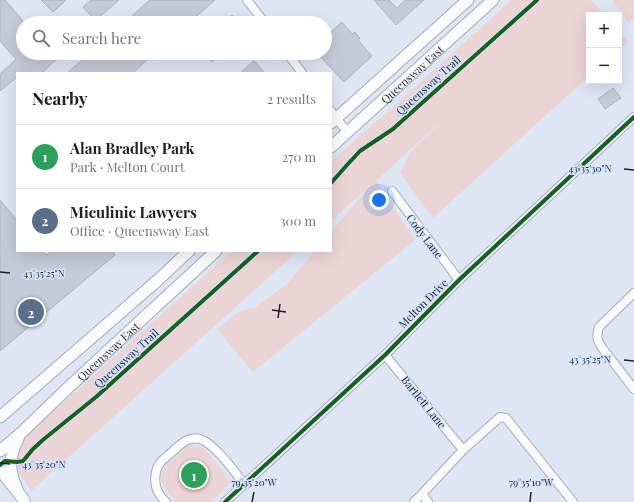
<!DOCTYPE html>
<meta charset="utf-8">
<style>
:root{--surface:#fff;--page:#f2f2f2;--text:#202124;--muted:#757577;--line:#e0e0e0;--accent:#1a73e8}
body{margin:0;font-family:"Playfair Display",serif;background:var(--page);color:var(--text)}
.controls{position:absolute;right:12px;top:12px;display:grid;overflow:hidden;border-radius:0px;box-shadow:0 4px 16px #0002}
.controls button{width:36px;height:36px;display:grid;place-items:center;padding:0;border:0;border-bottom:1px solid var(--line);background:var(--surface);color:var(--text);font:20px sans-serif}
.you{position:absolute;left:379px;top:200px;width:14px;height:14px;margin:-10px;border:3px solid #fff;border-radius:50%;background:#1a73e8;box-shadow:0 0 0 6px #1a73e833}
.badge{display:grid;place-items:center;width:26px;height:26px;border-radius:50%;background:var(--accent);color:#fff;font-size:13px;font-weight:700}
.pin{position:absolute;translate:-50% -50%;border:2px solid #fff;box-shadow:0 1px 4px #0006}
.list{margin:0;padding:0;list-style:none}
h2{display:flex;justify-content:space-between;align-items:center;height:52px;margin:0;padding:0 16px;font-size:17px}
h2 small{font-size:13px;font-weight:400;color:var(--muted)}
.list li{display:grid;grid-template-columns:26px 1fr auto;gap:12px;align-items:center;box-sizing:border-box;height:64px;padding:0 16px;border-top:1px solid var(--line)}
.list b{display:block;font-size:15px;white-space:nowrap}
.list p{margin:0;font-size:13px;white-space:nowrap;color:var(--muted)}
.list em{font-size:13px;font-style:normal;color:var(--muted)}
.icon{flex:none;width:22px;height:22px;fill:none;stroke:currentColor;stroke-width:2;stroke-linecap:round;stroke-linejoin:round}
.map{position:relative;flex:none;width:634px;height:502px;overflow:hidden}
.search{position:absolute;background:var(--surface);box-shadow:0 4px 16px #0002;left:16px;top:16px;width:316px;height:44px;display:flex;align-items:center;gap:10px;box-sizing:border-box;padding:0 14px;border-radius:22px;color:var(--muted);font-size:15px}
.panel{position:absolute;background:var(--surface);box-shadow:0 4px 16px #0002;left:16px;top:72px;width:316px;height:180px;border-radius:0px}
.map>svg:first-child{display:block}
.green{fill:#ebd4d6}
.building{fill:#c4cad6;stroke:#aeb4c0}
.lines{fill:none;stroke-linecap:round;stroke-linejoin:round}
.minor-casing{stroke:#a5acb7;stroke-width:10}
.secondary-casing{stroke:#a5acb7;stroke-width:13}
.minor{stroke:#fafbfd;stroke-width:8}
.secondary{stroke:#fafbfd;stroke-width:11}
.cycleway-casing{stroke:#d6e3fc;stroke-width:6}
.cycleway{stroke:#1b5e20;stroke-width:4}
.ticks{fill:none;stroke:#1b212c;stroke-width:1.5}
.labels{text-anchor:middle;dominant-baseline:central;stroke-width:3;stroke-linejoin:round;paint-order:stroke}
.street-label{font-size:11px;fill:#1b212c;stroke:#d6e3fc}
.ticks-label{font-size:10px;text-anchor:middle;fill:#1b212c;stroke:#d6e3fc;stroke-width:3;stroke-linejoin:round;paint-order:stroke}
</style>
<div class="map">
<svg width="634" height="502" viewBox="0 0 634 502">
<rect width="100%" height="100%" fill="#dee6f4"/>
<path class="green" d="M512 0H591L604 15H589V76L433 218 400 173 411 151 464 101 376 181 415 240 253 372 217 329 238 312 255 307 286 285 315 251H331V232L369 187 331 221V162Z
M612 0H634V18L629 23Z
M619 31 628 41 619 49Z
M232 251H298L31 491 7 453Z
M193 445 205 449 231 482 211 502H176L164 487 161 479 162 472 169 462 187 446Z"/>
<path class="building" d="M0 0H5L23 21V53H63L42 73H17V77L0 91V74L16 59 0 41Z
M41 0H66L53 12Z
M91 0H119L95 21 83 7Z
M150 0H215L189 23H124Z
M374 0H389L397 8 405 0H424L396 25Z
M232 15 240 23H224Z
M342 22 352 34 355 32 360 38 358 40 372 56 344 82 317 53H325V37Z
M90 53H155L133 73H67Z
M204 53H221L212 62Z
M254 61 265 73H240Z
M613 88 621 98 605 109 598 99Z
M0 200 17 220V251H43L46 255 52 251H112L115 255 0 351Z"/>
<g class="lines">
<defs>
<path id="minor" d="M247 0 265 23
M287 53 302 73
M331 111 347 132
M392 191 459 280
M634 293 599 327C596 336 597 341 603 349L634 389
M385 355 463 450
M422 494 428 502
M166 502C163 499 160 496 158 492 154 484 154 471 160 463 163 459 169 455 173 451 181 444 188 436 200 439 215 444 234 471 244 484
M225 502 385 355 459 280 634 117
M414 502 422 494 463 450 500 417 506 418 573 502"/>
<g id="secondary">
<path d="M331 123 468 0"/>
<path id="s1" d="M331 147 493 0"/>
<path d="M0 417 158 280 189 251"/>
<path id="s2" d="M0 451 20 434 72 384 216 251"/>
<path d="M0 470 24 500V502"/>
<path d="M18 493C14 481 8 468 12 455 13 448 17 442 19 436"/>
</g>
</defs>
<use href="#minor" class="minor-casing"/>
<use href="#secondary" class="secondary-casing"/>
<use href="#minor" class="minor"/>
<use href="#secondary" class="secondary"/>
<defs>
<path id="cycleway" d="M331 183 347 165 360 151 393 129 537 0
M0 465 5 461 17 462 23 461 33 449 44 439 96 397 258 251
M225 502 385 355 459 280 634 117"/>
</defs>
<use href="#cycleway" class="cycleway-casing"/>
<use href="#cycleway" class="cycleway"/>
</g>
<path class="ticks" d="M624 169 634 170M0 272 10 273M272 310 286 312M278 318 280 304M624 360 634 361M0 463 10 464M252 502 254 492M530 502 531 492"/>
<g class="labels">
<g class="street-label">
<text stroke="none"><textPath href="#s1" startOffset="109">Queensway East</textPath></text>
<text transform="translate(428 85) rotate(-42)">Queensway Trail</text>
<text transform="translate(425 236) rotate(53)">Cody Lane</text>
<text transform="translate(423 303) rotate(-45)">Melton Drive</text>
<text stroke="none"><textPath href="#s2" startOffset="147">Queensway East</textPath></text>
<text transform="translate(126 358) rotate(-42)">Queensway Trail</text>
<text transform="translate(424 402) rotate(51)">Bartlett Lane</text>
</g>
</g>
<g class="ticks-label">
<text x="590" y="172">43°35'30"N</text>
<text x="44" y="277">43°35'25"N</text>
<text x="590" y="363">43°35'25"N</text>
<text x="44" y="468">43°35'20"N</text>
<text x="254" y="486">79°35'20"W</text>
<text x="531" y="486">79°35'10"W</text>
</g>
</svg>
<div class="controls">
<button>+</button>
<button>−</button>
</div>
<div class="you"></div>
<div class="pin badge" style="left:194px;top:475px;background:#2e9e5b">1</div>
<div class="pin badge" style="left:31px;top:312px;background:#5c6f8a">2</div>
<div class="search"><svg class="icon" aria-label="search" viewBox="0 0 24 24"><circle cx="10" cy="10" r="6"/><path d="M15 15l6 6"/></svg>Search here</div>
<section class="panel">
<h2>Nearby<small>2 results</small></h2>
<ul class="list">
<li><span class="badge" style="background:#2e9e5b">1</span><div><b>Alan Bradley Park</b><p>Park · Melton Court</p></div><em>270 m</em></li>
<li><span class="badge" style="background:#5c6f8a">2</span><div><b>Miculinic Lawyers</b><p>Office · Queensway East</p></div><em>300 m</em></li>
</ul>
</section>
</div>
